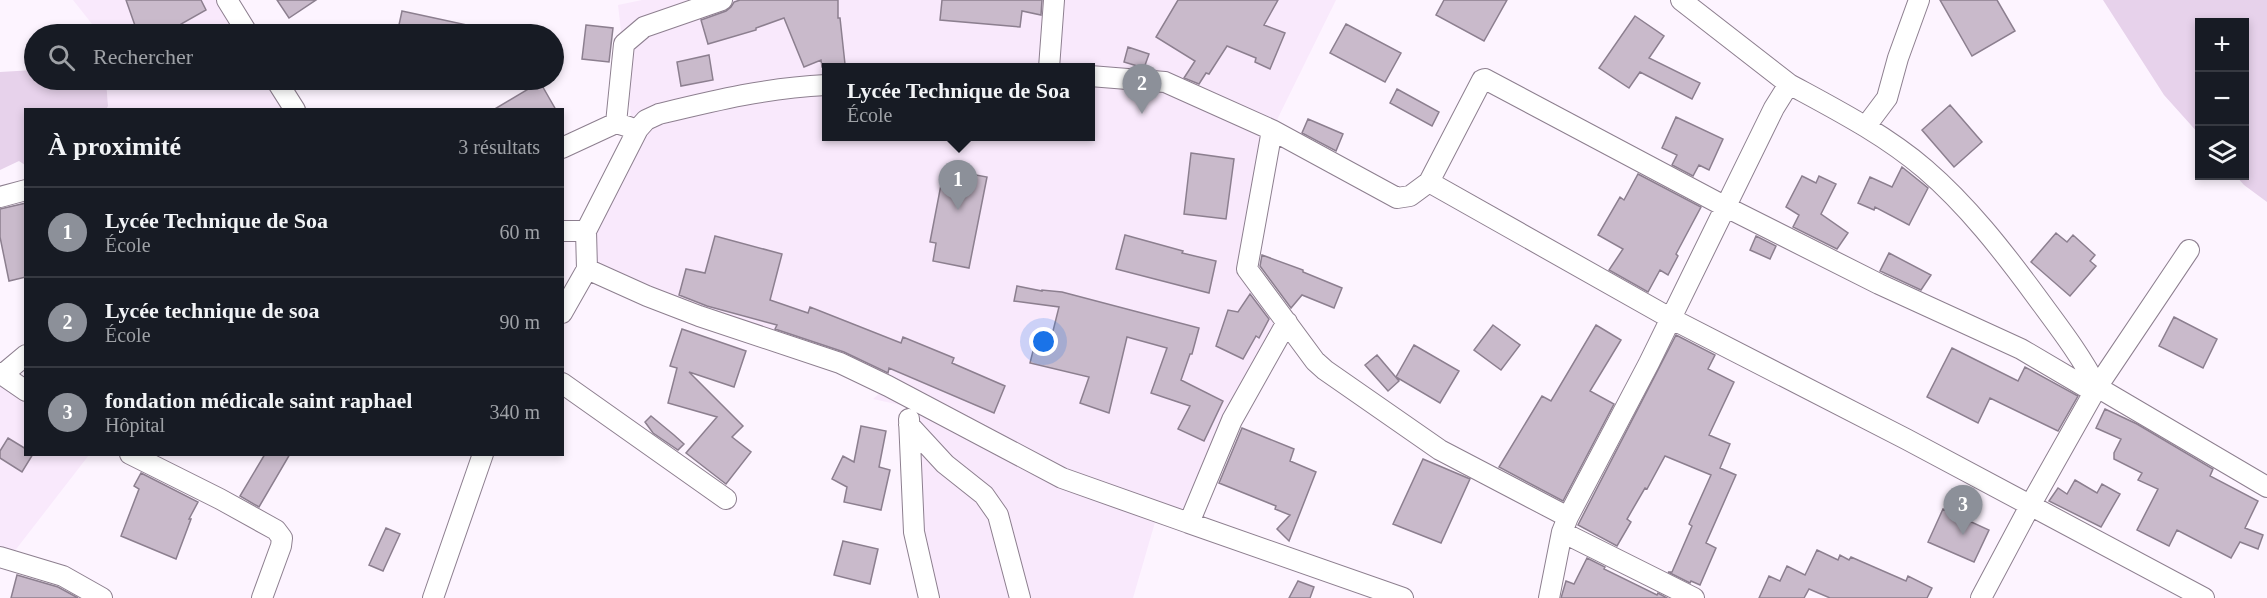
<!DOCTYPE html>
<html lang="fr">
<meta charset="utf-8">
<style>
:root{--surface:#171b24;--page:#242831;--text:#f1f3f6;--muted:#9ea1a6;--line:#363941;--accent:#8c9099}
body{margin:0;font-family:"Times New Roman",serif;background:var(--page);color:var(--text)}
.controls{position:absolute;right:18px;top:18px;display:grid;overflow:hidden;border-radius:0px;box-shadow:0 3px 9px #0003}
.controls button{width:54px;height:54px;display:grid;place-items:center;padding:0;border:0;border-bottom:2px solid var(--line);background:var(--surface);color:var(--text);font:30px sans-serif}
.you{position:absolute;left:1044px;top:342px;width:21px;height:21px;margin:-15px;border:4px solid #fff;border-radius:50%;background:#1a73e8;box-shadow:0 0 0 9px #1a73e833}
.badge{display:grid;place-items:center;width:39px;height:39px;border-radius:50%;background:var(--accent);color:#fff;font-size:20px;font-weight:700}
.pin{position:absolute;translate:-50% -50px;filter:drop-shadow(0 2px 3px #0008)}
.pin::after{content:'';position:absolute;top:32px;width:21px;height:18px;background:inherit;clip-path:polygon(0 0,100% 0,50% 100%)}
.popup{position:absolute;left:822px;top:63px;width:273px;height:78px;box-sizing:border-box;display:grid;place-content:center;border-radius:0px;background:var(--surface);filter:drop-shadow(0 2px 4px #0005);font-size:20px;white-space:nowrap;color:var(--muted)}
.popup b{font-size:22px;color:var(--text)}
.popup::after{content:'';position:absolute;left:50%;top:100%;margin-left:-12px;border:12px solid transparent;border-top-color:var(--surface)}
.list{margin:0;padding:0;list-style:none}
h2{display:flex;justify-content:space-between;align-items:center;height:78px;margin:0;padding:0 24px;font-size:26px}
h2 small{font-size:20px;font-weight:400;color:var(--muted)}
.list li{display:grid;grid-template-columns:39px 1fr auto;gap:18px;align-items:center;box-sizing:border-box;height:90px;padding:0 24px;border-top:2px solid var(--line)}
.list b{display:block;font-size:22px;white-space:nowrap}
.list p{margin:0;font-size:20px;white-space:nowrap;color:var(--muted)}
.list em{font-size:20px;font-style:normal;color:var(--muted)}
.icon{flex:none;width:33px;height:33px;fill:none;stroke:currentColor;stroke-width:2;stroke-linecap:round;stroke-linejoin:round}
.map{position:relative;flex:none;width:2267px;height:598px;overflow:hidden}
.search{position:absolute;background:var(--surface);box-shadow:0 3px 9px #0003;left:24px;top:24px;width:540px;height:66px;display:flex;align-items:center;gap:15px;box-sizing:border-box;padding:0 21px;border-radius:33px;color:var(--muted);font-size:22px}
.panel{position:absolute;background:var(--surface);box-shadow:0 3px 9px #0003;left:24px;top:108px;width:540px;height:348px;border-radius:0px}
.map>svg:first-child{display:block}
.built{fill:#f9e9fc;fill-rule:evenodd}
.green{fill:#e7d2eb}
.building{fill:#c9bacb;stroke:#8c7f8f;stroke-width:1.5}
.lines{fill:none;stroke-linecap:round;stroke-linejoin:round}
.minor-casing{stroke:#8d7f8f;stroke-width:22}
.minor{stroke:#fff;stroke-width:20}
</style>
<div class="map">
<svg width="2267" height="598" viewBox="0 0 2267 598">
<rect width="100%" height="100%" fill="#fdf4ff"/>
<path class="built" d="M73 0H227L248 34H100Z
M642 0H1336L1272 130 1247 269 1287 322 1189 523 1158 512 1133 598H926L911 437 914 408 873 399 888 386 593 276 586 231 632 125 618 5ZM826 68H1090V136H826Z
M106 80H276L295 110H106L108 106Z
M0 373 25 391 26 454 89 455 0 570Z"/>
<path class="green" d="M2103 0H2267V202L2244 185 2236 176H2244V22H2200L2199 134 2164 95Z
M34 70V80H106L108 106 106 110H26L25 165 19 161 0 170V72Z"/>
<path class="building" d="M126 0H201L206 10 181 24 185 34H138Z
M277 0H316L289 18Z
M740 0H838V18H840L845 64 822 67 821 60 804 67 784 18 756 28V30L708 44 701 20 726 11 731 7 734 2Z
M942 0H1042L1041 15 1022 11 1020 27 940 20Z
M1178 0H1278L1264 25 1285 33 1270 69 1255 62 1256 58 1227 46 1209 74 1206 73 1199 84 1184 78 1195 61 1156 37Z
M1444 0H1507L1484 41 1436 15Z
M1940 0H1997L2015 31 1972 56Z
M402 11 481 28 480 34H397Z
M1635 16 1664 36 1649 58 1700 83 1692 99 1640 72 1629 88 1599 68Z
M1346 24 1401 53 1385 82 1330 53Z
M586 25 613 28 609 62 582 59Z
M1128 47 1149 54 1144 68 1124 62Z
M709 55 713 80 681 86 677 62Z
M540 82 556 110H493Z
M1397 89 1439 112 1432 126 1390 103Z
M1950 105 1982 142 1954 167 1922 130Z
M1676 117 1723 139 1709 170 1699 165 1693 176 1672 165 1677 155 1662 148Z
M1308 119 1343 134 1336 151 1302 133Z
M1191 153 1234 159 1226 219 1184 214Z
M1902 167 1928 188 1909 225 1875 207 1874 210 1858 203 1870 177 1892 187Z
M944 169 987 177 969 268 933 261 936 243 930 242Z
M1638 174 1701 207 1676 254 1678 256 1668 275 1660 270 1648 292 1609 270 1623 249 1598 235 1620 197 1624 200Z
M1802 176 1816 183 1819 176 1836 184 1821 214 1848 233 1837 249 1793 227 1799 215 1786 207Z
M26 203V277L9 281 0 237V209Z
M2056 233 2067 242 2073 235 2095 255 2090 261 2096 266 2070 296 2031 262Z
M1125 235 1183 251 1182 253 1216 261 1209 293 1116 269Z
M715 236 782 254 770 300 808 313 810 307 901 343 903 337 954 358 952 363 1005 386 994 413 889 368 888 373 844 352 775 329 777 325 707 306 679 295 686 269 705 273Z
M1756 236 1776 246 1770 259 1750 250Z
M1889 253 1931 275 1921 290 1880 271Z
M1262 255 1303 270V272L1342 288 1334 308 1302 295 1291 308 1260 266Z
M1017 286 1042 291V290L1062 292 1199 328 1192 354H1190L1181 380 1223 401 1204 441 1178 429 1190 406 1151 393 1167 348 1127 337 1109 413 1080 403 1089 377 1030 363 1037 335 1051 339 1059 307 1014 301Z
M1250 294 1269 319 1259 338 1256 336 1243 359 1216 346 1228 310 1238 312Z
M2174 317 2217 339 2203 368 2159 346Z
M1493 325 1520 345 1501 370 1474 350Z
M1596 325 1621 340 1590 391 1614 404 1563 501 1499 467 1542 396 1551 401Z
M682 329 746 351 734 387 689 372 743 426 732 437 751 452 726 484 686 453 717 417 668 403 677 368 670 366Z
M1676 335 1715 355 1708 369 1734 382 1709 435 1730 444 1720 468 1736 475 1706 543 1716 548 1700 585 1691 581 1690 583 1668 572H1672L1692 526 1689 524 1711 475 1665 456 1647 489 1645 488 1627 519 1631 522 1617 546 1578 525Z
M1414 345 1459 371 1440 403 1396 377Z
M1952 348 2018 381 2025 367 2078 396 2058 431 1990 398 1978 423 1927 397Z
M1377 355 1399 381 1388 391 1365 365Z
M2105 409 2137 424 2213 469 2210 476 2258 501 2245 528 2263 535 2258 549 2240 542 2231 558 2177 530 2169 546 2137 530 2158 489 2138 480 2142 473 2114 459V453L2121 439 2096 428Z
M651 416 674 435 684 444 678 450 653 433 645 422Z
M861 426 886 431 879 467 890 470 881 510 844 502 847 487 832 479 843 456 854 462Z
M1242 428 1294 449 1290 461 1316 472 1289 541 1277 529 1290 515 1275 509 1276 506 1219 483Z
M8 438 26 449V454H33L22 472 0 458V451Z
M265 454H290L259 507 240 496Z
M1423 459 1470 479 1441 543 1393 524Z
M141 473 198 502 189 519H191L176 559 121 536 139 489 134 486Z
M2075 480 2097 493 2102 484 2120 494 2101 527 2049 501 2058 488 2067 494Z
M1943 509 1989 530 1974 562 1928 542Z
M386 528 400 534 383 571 369 565Z
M843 541 878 549 870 584 834 575Z
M1817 550 1838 560 1840 555 1849 560 1851 557 1906 581 1908 576 1932 588 1927 598H1830L1809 589 1804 598H1759L1769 576 1780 581 1787 566 1805 575Z
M1587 558 1605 567 1604 569 1657 595 1658 593 1667 598H1561L1566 581 1574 584Z
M17 575 58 587 78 598H11Z
M1298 581 1314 587 1310 598H1289Z"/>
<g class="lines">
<defs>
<path id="minor" d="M227 0 248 34
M1681 0 1789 84
M1049 68 1054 0
M1090 76 1165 82 1272 130 1397 198 1410 196 1429 182 1670 318 1906 439 2204 598
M276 80 295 110
M826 85C766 88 717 100 659 114L646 120 638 129 586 231 587 269 647 296 699 316 840 363 888 386 1062 478 1189 523
M616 123 624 44 644 27 722 0
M1866 126 1887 98 1898 58 1919 0
M1272 130 1247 269 1315 361 1325 370 1440 450 1568 517 1562 532 1694 598
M562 148 616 123 629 127
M1429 182 1482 80 1485 79 1726 207 1879 284 2021 349 2094 392
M0 197 26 190
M562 231H586
M2189 250 2097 387 2267 487
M562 313 587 269
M1287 322 1232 420 1189 523 1403 598
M0 373 26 391
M2 375 26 355
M562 383 726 499
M909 419 914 532 929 598
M909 425 945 464 984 495 998 515 1020 598
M130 454 220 499 276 530 282 538 281 546 262 598
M1568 517 1649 363 1774 108 1789 84C1835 109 1884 134 1925 169 1967 205 2003 251 2036 296 2058 326 2080 354 2097 387L2031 504 1981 598
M0 557 63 576 102 598
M433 598 483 454
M1549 598 1562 532"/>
</defs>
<use href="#minor" class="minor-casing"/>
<use href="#minor" class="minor"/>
</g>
</svg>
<div class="controls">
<button>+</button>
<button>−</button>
<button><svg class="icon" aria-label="layers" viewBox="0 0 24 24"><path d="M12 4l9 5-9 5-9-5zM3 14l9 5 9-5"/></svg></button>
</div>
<div class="you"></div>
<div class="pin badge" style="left:958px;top:210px">1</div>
<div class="popup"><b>Lycée Technique de Soa</b>École</div>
<div class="pin badge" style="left:1142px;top:114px">2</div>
<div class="pin badge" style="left:1963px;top:535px">3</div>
<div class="search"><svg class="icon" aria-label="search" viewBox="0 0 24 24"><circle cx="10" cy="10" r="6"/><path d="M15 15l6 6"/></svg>Rechercher</div>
<section class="panel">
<h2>À proximité<small>3 résultats</small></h2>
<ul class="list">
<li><span class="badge">1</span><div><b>Lycée Technique de Soa</b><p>École</p></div><em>60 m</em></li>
<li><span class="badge">2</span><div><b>Lycée technique de soa</b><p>École</p></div><em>90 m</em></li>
<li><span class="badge">3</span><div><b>fondation médicale saint raphael</b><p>Hôpital</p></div><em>340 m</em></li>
</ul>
</section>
</div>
